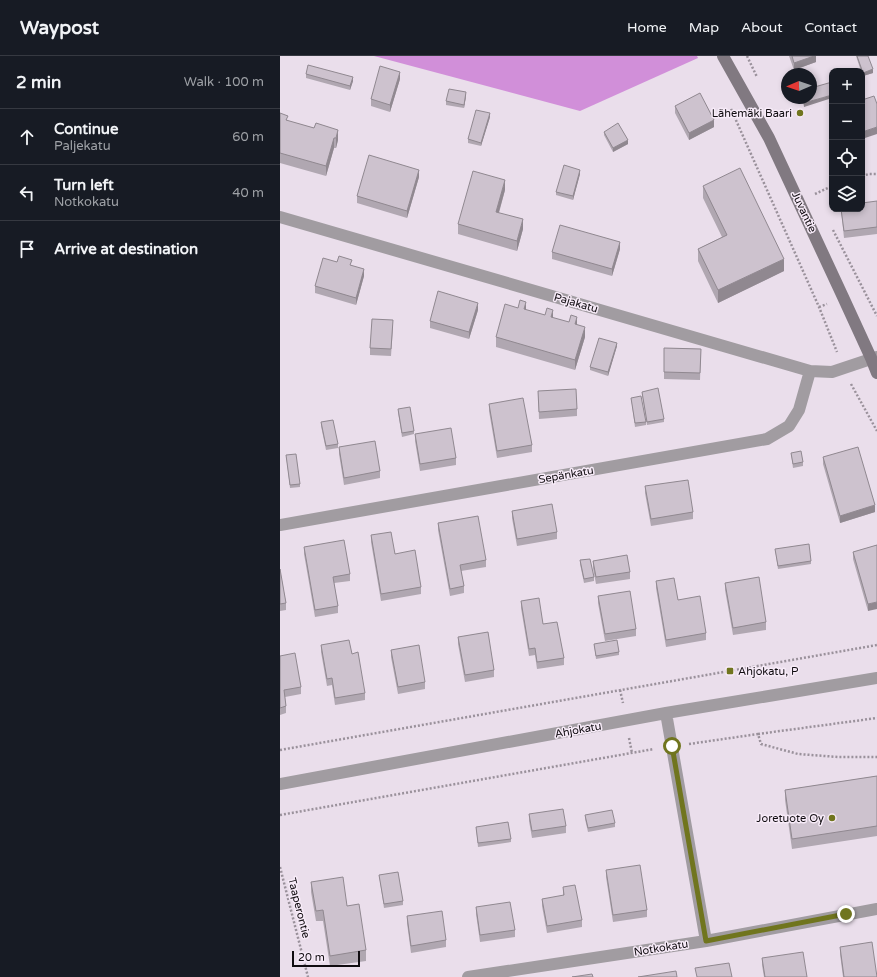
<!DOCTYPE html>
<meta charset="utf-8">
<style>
:root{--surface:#171b24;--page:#242831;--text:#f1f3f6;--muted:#9ea1a6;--line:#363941}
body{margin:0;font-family:"Varela Round",sans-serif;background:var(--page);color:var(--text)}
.controls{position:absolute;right:12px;top:12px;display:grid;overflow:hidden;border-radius:8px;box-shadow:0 2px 6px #0003}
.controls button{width:36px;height:36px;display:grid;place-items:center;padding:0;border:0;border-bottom:1px solid var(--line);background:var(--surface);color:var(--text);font:20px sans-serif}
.compass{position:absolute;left:501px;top:12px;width:36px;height:36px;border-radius:50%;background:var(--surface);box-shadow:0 2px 6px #0003;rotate:268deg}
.scale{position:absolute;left:12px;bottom:10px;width:68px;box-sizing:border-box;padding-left:4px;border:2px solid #100c10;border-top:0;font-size:11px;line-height:14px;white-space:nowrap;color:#100c10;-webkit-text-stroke:3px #f7ebf8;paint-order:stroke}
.stop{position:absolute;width:12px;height:12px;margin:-9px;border:3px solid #70751e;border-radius:50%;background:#fff}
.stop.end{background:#70751e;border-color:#fff;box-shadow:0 1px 4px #0008}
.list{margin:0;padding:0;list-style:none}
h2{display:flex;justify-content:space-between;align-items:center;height:52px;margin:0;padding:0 16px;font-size:17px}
h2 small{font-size:13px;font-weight:400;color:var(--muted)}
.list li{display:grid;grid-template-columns:26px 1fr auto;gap:12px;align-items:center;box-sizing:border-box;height:56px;padding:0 16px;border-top:1px solid var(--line)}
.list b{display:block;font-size:15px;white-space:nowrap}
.list p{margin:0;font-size:13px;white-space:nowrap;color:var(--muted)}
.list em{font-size:13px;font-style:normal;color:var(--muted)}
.icon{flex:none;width:22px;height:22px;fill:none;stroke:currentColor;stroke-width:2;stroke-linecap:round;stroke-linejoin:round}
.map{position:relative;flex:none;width:597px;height:921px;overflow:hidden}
header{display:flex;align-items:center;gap:24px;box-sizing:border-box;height:56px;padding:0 20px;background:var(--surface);border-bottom:1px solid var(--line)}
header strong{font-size:19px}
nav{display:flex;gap:22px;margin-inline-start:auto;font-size:14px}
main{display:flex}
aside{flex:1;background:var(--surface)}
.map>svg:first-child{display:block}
.forest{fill:#d18fd9}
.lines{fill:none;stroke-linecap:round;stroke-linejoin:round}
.path{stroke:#9a919b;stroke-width:2.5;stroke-dasharray:2 2;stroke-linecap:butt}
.street{stroke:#a19ca1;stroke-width:12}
.secondary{stroke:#817981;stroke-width:12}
.wall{fill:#b0a7b1}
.shaded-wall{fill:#908890}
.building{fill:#cdc2ce;stroke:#908890}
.route{stroke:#70751e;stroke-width:5}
.poi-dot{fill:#70751e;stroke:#f7ebf8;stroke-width:1.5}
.labels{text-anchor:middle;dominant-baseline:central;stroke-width:3;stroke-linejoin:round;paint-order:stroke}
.poi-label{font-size:11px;fill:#100c10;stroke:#f7ebf8;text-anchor:end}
.street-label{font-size:11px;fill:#100c10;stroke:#f7ebf8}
</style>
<header>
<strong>Waypost</strong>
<nav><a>Home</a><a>Map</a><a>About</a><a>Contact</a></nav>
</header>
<main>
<aside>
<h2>2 min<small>Walk · 100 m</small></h2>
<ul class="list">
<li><svg class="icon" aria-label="ahead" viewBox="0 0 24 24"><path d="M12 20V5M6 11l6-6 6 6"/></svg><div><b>Continue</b><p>Paljekatu</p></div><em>60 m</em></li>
<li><svg class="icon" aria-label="left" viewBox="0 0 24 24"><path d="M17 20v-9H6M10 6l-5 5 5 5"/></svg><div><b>Turn left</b><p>Notkokatu</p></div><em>40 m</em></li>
<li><svg class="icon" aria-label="arrive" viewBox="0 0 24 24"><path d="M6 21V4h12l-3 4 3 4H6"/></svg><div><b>Arrive at destination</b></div></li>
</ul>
</aside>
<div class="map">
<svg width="597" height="921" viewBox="0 0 597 921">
<rect width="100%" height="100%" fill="#eadeeb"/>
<path class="forest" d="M94 0H417L418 2 300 55Z"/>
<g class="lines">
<path class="path" d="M467 0 477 21
M451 53 539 251 557 296
M582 120 589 118H597
M535 138 552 130
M553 174 597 260
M539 251 547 248
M571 328 597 375
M340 634 343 647
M478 678 597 662
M349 682 352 697
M409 688 478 678 481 688 518 698 558 701H597
M0 694 597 589
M0 759 374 693
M0 811 28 921"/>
<path class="street" d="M0 161 530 315 552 316 597 301
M0 469 487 383 509 370 519 354 530 315
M386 657 426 885
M0 728 386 657 597 622
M188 921 426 885 597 853"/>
<path class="secondary" d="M443 0 489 82 563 241 591 302 597 317"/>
</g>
<path class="wall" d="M509 0H536V6L514 14Z
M576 0H588L593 17 583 20 582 15H581Z
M26 18 73 25 70 34 26 22Z
M120 23 110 56 91 50V43Z
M186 40 184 52 166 49V45Z
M522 42H531L524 51Z
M395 50 434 71 409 84 395 57Z
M0 57 8 65 34 72 36 67 58 84 56 92H54L46 120 0 107Z
M210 61 201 90 188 87V83Z
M324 76 348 88 333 96 324 79Z
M300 118 293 144 276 139V136Z
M139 121 127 162 77 147V140Z
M423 130 504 215 438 247 418 205V193L442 181 423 142Z
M225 134 219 157 243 173 237 195 178 178V168Z
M597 145V178L564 182 561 153H582Z
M340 193 332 220 272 203V196Z
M72 210 84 220 76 249 35 237V230Z
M198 254 189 283 150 272V265Z
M246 254 297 269 305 281 295 314 216 291V281Z
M113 271 111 300 90 299V292Z
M337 290 328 320 310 314V311Z
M384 292 421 293 420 324 384 323Z
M258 335 297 353V360L259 363Z
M362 336 384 363V366L367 369 362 339Z
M351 342 366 366V369L355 371Z
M209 348 252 389V396L217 402 209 355Z
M118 353 134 375V378L122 381 118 356Z
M41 366 58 388V392L46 394 41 370Z
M135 378 176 402V409L140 415 135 385Z
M59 391 100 415V422L64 429 59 398Z
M511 397 523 406V410L513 412Z
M6 399 20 428V431L10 432Z
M543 401 595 456 560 467 543 408Z
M365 430 413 456V463L371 470 365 437Z
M232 455 277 476V483L237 490 232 462Z
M158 467 206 504V511L181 515 184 530V537L170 540 158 474Z
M91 479 115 498 141 531V538L101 545 91 486Z
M597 489 588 555 573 503V496Z
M24 491 70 518V525L54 527 58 550V557L35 561 24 498Z
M495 493 531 505V508L498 513Z
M300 504 314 521V525L304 527 300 508Z
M313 505 350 516V523L316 528 313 512Z
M0 513 6 547V554L0 555Z
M376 525 398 544 426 577V584L386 591 376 532Z
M445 527 486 566V574L453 579 445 534Z
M318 540 356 573V580L325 585 318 547Z
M241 545 284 602V609L257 613 255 599 249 600 241 552Z
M178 581 214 614V621L185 626 178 588Z
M314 588 339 596V599L316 603Z
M41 589 72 598 85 637V644L55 649 52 629 47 630 41 596Z
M111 594 145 626V633L118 638 111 601Z
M0 600 21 631V638L5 641 6 650V657L0 659Z
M597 720V780L512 793 505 744V734Z
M249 758 286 770V777L252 782 249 765Z
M305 759 335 767V771L308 776 305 763Z
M196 771 231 783V786L198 791Z
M326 814 367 854V861L333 866 326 821Z
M99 819 123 845V849L104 852Z
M31 826 67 850 86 894V905L50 910 43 865H36L31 836Z
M283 831 302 864V871L267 877 262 850V843L283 840Z
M196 851 235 874V881L200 886 196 858Z
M127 860 166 884V891L131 897 127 867Z
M560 891 597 921H563L560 898Z
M482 902 527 921H484L482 909Z"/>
<path class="shaded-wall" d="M534 0H536V6L514 14V7Z
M593 13V17L583 20V17Z
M120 16V23L110 56V49Z
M73 21V25L70 34V30Z
M186 36V40L184 52V49Z
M552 39V42L524 51V47Z
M210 57V61L201 90V87Z
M434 64V71L409 84V77Z
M597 71V78L582 83V76Z
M58 74V84L56 92V82Z
M54 82V92L46 120V110Z
M348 84V88L333 96V92Z
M139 114V121L127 162V155Z
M300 114V118L293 144V140Z
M225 124V134L216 166V156Z
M243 163V173L237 195V185Z
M340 186V193L332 220V213Z
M504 203V215L438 247V234Z
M84 213V220L76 249V242Z
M246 246V256L244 253Z
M198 247V254L189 283V276Z
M273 254V264L271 261Z
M297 261V271L295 268Z
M305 271V281L295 314V304Z
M337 287V290L328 320V316Z
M595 449V456L560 467V460Z
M597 546V553L588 555V548Z"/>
<path class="building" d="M512 0H534L514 7Z
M577 0H588L593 13 583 17Z
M28 9 73 21 70 30 26 18Z
M100 10 120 16 110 49 91 43Z
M552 26V39L524 47 523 42H531V32Z
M169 33 186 36 184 49 166 45Z
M420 37 434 64 409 77 395 50Z
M594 40 597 48V71L582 76V44Z
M196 54 210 57 201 87 188 83Z
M0 57 8 60 6 64 34 72 36 67 58 74 56 82H54L46 110 0 97Z
M338 67 348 84 333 92 324 76Z
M89 99 139 114 127 155 77 140Z
M284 109 300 114 293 140 276 136Z
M460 112 504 203 438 234 418 193 447 179 423 130Z
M193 115 225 124 216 156 243 163 237 185 178 168Z
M597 145V171L564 175 561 153H582V147Z
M280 169 340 186 332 213 272 196Z
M59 200 72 204 70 209 84 213 76 242 35 230 43 202 57 206Z
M158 235 198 247 189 276 150 265Z
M240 244 246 246 244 253 265 259 267 252 273 254 271 261 289 266 291 259 297 261 295 268 305 271 295 304 216 281 225 248 238 252Z
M92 263 113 264 111 293 90 292Z
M319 282 337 287 328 316 310 311Z
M384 292 421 293 420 317 384 316Z
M378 332 384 363 367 366 362 336Z
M296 333 297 353 259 356 258 335Z
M361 340 366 366 355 367 351 342Z
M243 342 252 389 217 395 209 348Z
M130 351 134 375 122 377 118 353Z
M53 364 58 388 46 390 41 366Z
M171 372 176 402 140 408 135 378Z
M95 385 100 415 64 422 59 391Z
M578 391 595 449 560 460 543 401Z
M521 395 523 406 513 408 511 397Z
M16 398 20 428 10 429 6 399Z
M408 424 413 456 371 463 365 430Z
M272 448 277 476 237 483 232 455Z
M198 460 206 504 180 509 184 530 170 533 158 467Z
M111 476 115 498 135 494 141 531 101 538 91 479Z
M64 484 70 518 53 521 58 550 35 554 24 491Z
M529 488 531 505 498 510 495 493Z
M597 489V546L588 548 573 496Z
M347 499 350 516 316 521 313 505Z
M310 503 314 521 304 523 300 504Z
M0 513 6 547 0 548Z
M479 521 486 566 453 572 445 527Z
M394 522 398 544 420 540 426 577 386 584 376 525Z
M350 535 356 573 325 578 318 540Z
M259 542 263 568 277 566 284 602 257 606 255 592 249 593 241 545Z
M208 576 214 614 185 619 178 581Z
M69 584 72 598 78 596 85 637 55 642 52 622 47 623 41 589Z
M337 584 339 596 316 600 314 588Z
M139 589 145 626 118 631 111 594Z
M15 597 21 631 4 634 6 650 0 652V600Z
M597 720V770L512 783 505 734Z
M283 753 286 770 252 775 249 758Z
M332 754 335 767 308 772 305 759Z
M228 766 231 783 198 787 196 771Z
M360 809 367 854 333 859 326 814Z
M118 816 123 845 104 848 99 819Z
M63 821 67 850 79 848 86 894 50 900 43 854 36 855 31 826Z
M295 829 302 864 267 870 262 843 284 839 283 831Z
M230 846 235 874 200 879 196 851Z
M162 855 166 884 131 890 127 860Z
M592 886 597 921H564L560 891Z
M523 896 527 921H485L482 902Z
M449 907 452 921H417L415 912Z
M396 915 397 921H358Z
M312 918 313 921H292Z"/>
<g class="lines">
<path class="route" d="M392 690 426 885 566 858"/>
</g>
<g class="poi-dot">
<circle cx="520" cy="57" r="4"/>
<rect x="446" y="611" width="8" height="8" rx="2"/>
<circle cx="552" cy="762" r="4"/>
</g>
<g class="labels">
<g class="poi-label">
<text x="512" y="57">Lähemäki Baari</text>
<text x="458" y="615" text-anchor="start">Ahjokatu, P</text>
<text x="544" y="762">Joretuote Oy</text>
</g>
<g class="street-label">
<text transform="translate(524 156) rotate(65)">Juvantie</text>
<text transform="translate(296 247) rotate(16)">Pajakatu</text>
<text transform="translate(286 419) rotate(-10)">Sepänkatu</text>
<text transform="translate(298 674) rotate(-10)">Ahjokatu</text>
<text transform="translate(19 852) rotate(76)">Taaperontie</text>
<text transform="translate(381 892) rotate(-9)">Notkokatu</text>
</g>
</g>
</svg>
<div class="controls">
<button>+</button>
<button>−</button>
<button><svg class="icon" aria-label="locate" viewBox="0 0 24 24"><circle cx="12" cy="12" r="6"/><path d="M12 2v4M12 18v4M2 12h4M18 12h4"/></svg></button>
<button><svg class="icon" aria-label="layers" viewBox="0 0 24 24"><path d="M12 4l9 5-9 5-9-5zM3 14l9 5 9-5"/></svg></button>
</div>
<svg class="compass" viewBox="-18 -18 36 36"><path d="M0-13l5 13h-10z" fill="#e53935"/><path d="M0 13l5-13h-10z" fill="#9ea1a6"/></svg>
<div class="scale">20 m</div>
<div class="stop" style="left:392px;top:690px"></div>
<div class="stop end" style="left:566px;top:858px"></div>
</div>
</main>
